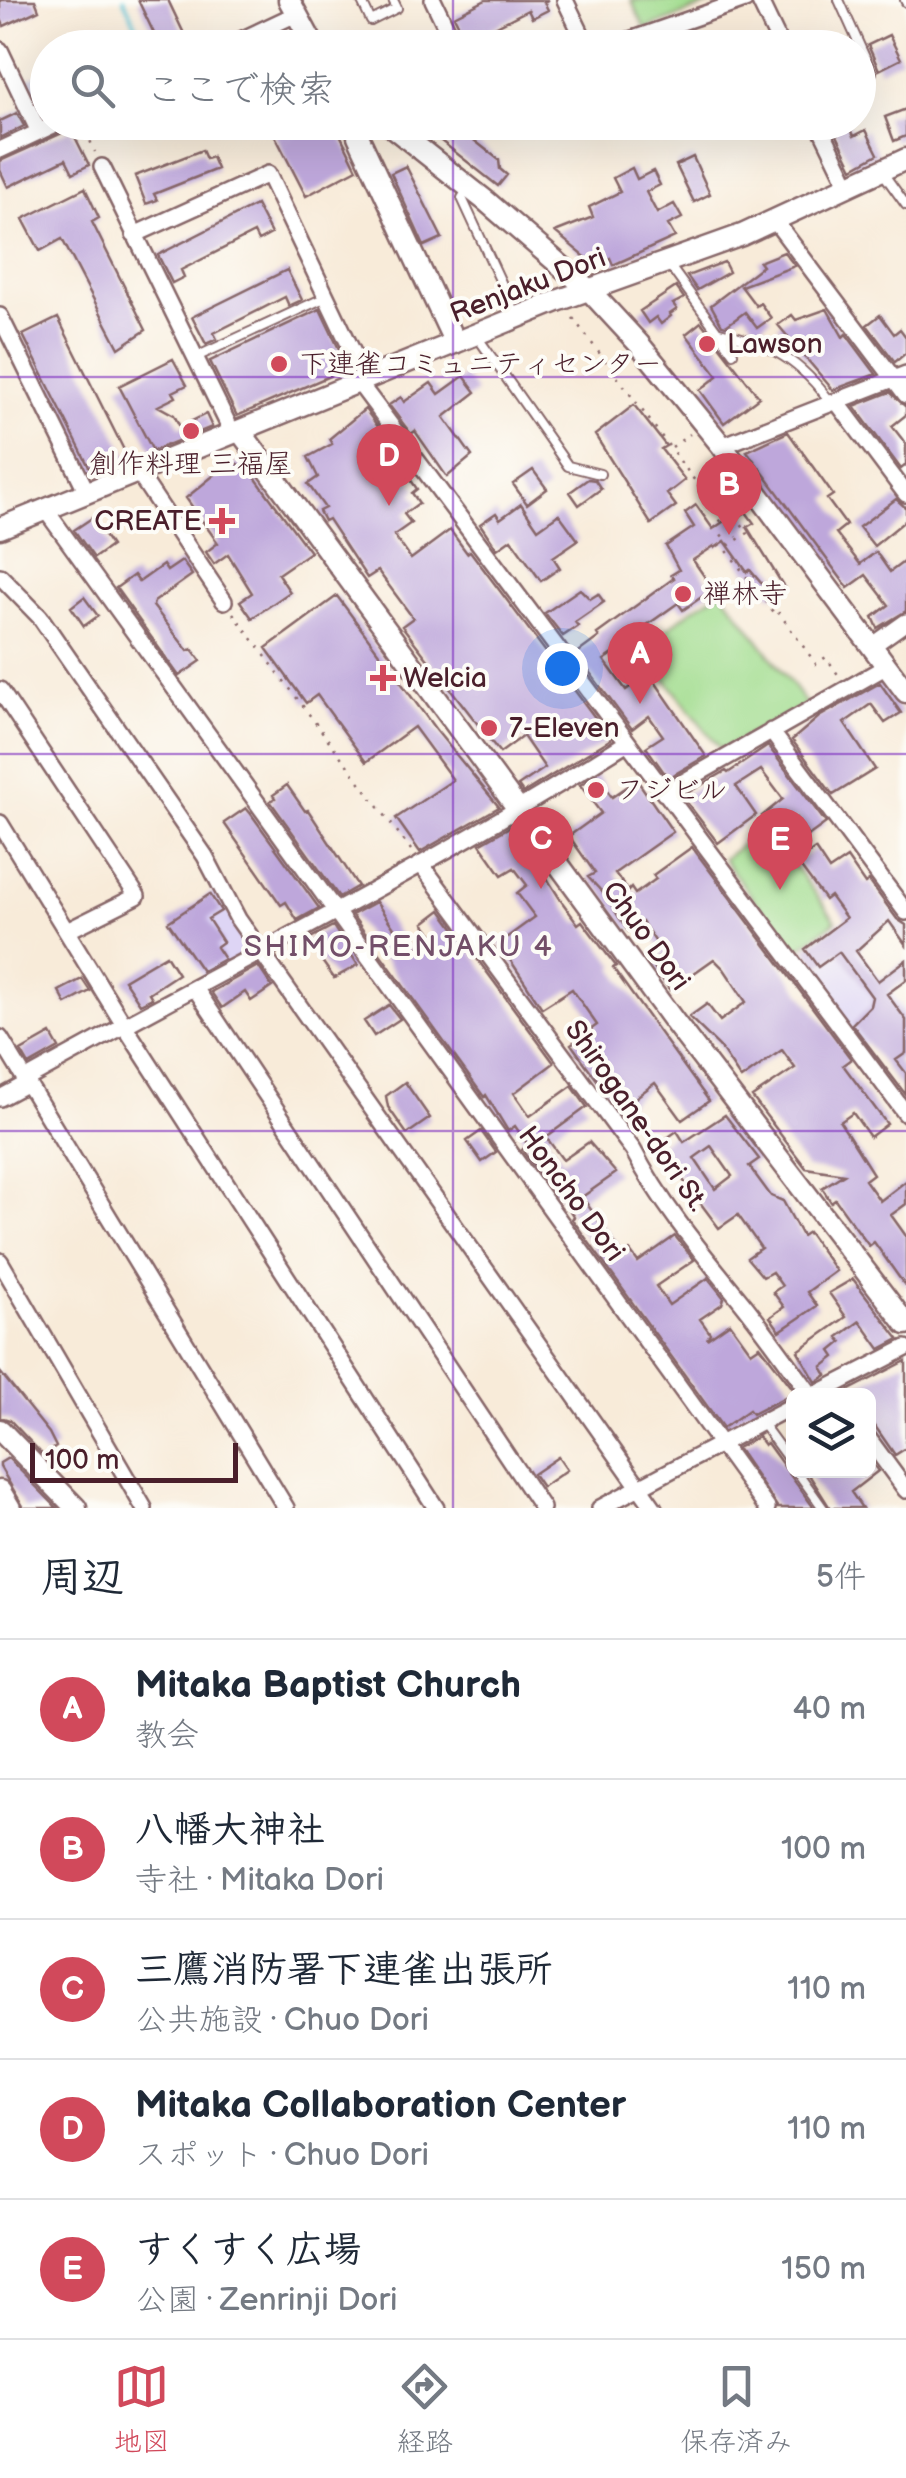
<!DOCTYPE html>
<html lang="ja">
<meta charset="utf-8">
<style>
:root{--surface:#fff;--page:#f6f6f7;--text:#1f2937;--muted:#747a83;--line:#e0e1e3;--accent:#d1495b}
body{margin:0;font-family:"Balsamiq Sans","Klee One",sans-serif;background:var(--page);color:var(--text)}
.controls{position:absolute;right:30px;bottom:30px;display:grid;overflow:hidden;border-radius:15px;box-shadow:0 10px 40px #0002}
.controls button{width:90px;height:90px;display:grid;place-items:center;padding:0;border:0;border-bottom:2px solid var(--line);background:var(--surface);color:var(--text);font:50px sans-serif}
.scale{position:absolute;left:30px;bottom:25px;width:208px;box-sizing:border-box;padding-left:10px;border:5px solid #4a1f2b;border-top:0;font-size:28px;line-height:35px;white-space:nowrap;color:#4a1f2b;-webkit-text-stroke:8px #fdfcf7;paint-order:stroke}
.you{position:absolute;left:562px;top:668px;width:35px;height:35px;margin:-25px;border:8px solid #fff;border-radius:50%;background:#1a73e8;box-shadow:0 0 0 15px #1a73e833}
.badge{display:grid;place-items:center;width:65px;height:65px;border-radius:50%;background:var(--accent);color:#fff;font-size:32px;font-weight:700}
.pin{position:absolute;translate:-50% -82px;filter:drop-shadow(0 2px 5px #0008)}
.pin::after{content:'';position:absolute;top:52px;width:35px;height:30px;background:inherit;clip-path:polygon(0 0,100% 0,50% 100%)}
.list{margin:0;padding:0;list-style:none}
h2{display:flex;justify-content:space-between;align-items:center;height:130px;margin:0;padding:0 40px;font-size:42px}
h2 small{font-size:32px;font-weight:400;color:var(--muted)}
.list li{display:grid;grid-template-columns:65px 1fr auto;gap:30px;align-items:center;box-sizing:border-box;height:140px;padding:0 40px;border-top:2px solid var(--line)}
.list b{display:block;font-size:38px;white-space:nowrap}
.list p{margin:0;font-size:32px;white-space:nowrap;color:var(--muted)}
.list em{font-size:32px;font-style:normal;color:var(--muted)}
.icon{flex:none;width:55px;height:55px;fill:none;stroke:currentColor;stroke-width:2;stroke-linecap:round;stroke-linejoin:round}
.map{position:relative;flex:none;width:906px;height:1508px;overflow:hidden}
.search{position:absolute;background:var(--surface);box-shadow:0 10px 40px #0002;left:30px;right:30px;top:30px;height:110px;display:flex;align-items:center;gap:25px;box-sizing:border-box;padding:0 35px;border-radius:55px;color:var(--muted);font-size:38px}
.sheet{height:830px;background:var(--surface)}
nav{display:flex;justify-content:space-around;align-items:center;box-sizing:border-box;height:140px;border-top:2px solid var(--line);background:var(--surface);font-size:28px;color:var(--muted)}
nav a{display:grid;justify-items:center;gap:5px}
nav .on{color:var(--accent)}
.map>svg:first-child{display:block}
.built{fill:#ded5f5}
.industrial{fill:#c3c1db}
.green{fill:#a3dd90;stroke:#767e5e;stroke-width:2.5}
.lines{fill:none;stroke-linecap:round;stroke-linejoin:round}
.stream{stroke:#5bc4d7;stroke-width:4}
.building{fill:#bea7db;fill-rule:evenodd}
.lane-casing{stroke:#876668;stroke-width:12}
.street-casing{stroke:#876668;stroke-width:20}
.secondary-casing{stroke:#876668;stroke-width:25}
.path{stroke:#876668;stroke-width:2.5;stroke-dasharray:2.5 8;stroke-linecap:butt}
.lane{stroke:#fff;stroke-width:8}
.street{stroke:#fff;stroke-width:15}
.secondary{stroke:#fff;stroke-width:20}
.grid{fill:none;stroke:#7b2cbf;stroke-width:2.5;stroke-opacity:0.55}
.poi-dot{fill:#d1495b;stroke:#fdfcf7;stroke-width:4}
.labels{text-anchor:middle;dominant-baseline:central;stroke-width:8;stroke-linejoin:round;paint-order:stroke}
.street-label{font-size:28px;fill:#4a1f2b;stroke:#fdfcf7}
.poi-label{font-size:28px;fill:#4a1f2b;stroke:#fdfcf7;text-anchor:start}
.neighbourhood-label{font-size:30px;letter-spacing:2.5px;fill:#734f69;stroke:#fdfcf7}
</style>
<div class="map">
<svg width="906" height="1508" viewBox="0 0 906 1508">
<rect width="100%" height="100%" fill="#fdfcf7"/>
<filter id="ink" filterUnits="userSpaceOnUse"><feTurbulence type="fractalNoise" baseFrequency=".01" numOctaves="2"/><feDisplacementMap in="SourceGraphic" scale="20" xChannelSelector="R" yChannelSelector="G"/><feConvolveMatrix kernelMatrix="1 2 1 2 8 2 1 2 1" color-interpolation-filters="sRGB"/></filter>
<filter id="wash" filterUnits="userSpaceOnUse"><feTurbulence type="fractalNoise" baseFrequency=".0048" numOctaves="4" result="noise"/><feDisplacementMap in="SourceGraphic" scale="40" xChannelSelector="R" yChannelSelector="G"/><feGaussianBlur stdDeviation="2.25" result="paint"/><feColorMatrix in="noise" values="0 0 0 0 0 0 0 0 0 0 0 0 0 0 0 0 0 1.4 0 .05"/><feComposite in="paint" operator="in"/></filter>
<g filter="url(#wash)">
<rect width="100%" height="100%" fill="#f8ebd9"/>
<path class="built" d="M214 891 255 950 205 979 168 922Z
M855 943 906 1013 859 1047 808 977Z"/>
<path class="industrial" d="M47 70 48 122 0 148V120L32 104 23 81Z"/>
<path class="green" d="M631 0H721L645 29Z
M722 591 807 705 721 750 642 649 691 610Z
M765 827 836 921 794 952 723 859Z"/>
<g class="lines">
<path class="stream" d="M124 0 147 48"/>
</g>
<g id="blocks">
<path class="building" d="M0 0H35L39 10 4 26 0 17Z
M138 0H168L187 40 170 48H161Z
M486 0H548L544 2 548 10 532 18 528 10 483 33 486 39 470 47 454 16Z
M889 35 901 59 879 70 868 45Z
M906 109V136L894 141 885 117Z
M17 113 24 126 0 138V121Z
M268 122H334L357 169 306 196Z
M417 122H451L499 160 500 169 507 175 498 186Z
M848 122 854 136 866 130 878 154 853 168 831 123Z
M71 129 89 165 73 173 66 159 8 187 0 170V161Z
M202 150 206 159 212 157 217 169 154 194 157 200 146 204 135 176Z
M693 157 710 194 694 202 676 165Z
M406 166 442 238 424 246 391 173Z
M632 168 637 179 653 171 660 185 646 192 657 213 674 204 682 218 668 225 675 237 613 265 610 258 596 266 555 232 593 217 589 207 620 192 613 178Z
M85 188 99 218 92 222 146 330 119 348 62 239 40 251 23 219Z
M256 205 271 234 258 241 254 233 181 270 184 277 172 283 158 255Z
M784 252 795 266 741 286 756 306 760 303 771 318 757 328 745 312 726 326 722 325 711 305 762 266 759 262Z
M724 262 729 272 697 290 687 276Z
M287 270 302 300 289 306 285 297 214 333 217 339 206 344 192 317Z
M676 287 684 298 673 304 677 309 670 314 671 316 661 324 656 317 648 323 640 311Z
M320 309 348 368 237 416 210 361Z
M827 309 843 337 846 334 876 374 833 390 778 325 792 315 796 320Z
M880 315 894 334 900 329 906 337V353L895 362 867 325Z
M58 318 129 460 93 475 23 335Z
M701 322 759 397 724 423 700 390 718 376 686 334Z
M173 359 187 385 173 392 176 397 158 406 174 415 180 427 206 414 212 427 153 451 119 386Z
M464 376 476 392 444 417 472 456 447 477 415 431 411 434 389 405 401 397 404 402 431 383 439 394Z
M890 392 906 407V415L892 426 906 444V465L901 469 854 406Z
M634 405 666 446 661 449 685 480 667 494 676 506 651 524 595 435Z
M365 409 392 446 376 457 389 477 402 467 417 489 412 493 419 503 404 514 411 523 394 535 411 559 450 530 467 553 470 551 611 739 523 793 518 786 545 768 523 736 500 753 402 626 413 618 378 571 367 578 328 519 324 521 319 511 325 508 308 484 318 477 308 457 332 444 329 439Z
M788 432 833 495 827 499 846 525 836 533 860 564 876 552 890 572 906 560V611L878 628 873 617 889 605 866 575 848 588 747 451Z
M229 463 238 464 251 472 310 552 278 574 290 592 252 618 240 601 252 593 228 554 214 564 206 552 218 543 186 498Z
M533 470 547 489 527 504 513 484Z
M588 479 595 480 601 489 579 505 570 492Z
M896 499 906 508V520L874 546 859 527Z
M521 504 538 529 559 514 578 540 553 557 560 568 541 581 511 539 497 549 480 524 496 513 500 519Z
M696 505 713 529 733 515 735 519 746 512 754 523 747 527 784 587 772 596 750 570 747 572 725 541 715 548 714 546 693 560 713 589 683 610 678 603 626 640 628 644 604 660 626 690 649 673 706 756 668 778 646 747 663 736 649 716 632 729 576 654 599 637 597 634 674 578 671 575 679 570 666 546 694 527 685 513Z
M92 518 111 546 94 558 74 530Z
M182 561 192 575 154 602 153 606 188 651 192 649 201 661 179 676 116 588 134 575 139 582 163 565 167 571Z
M580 589 590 599 598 594 604 602 575 622 578 626 563 636 545 613Z
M337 596 436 730 499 807 420 852 396 818 453 780 414 727 366 762 317 695 306 703 266 648Z
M84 597 98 616 84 626 71 607Z
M880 683 901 713 885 723 871 704 844 723 875 769 833 795 792 740 819 717Z
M768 746 826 823 808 836 796 818 775 833 762 816 783 799 761 770 736 786 756 815 718 843 682 796 726 771 728 773Z
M596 775 612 797 637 780 673 832 615 873 628 891 631 888 635 894 656 879 653 875 692 847 851 1059 843 1065 887 1124 870 1137 853 1113 840 1122 873 1174 865 1180 880 1201 906 1181V1204L891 1215 906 1236V1287L874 1242 869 1246 835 1199 831 1202 822 1188 844 1174 806 1168 752 1097 795 1068 782 1050 741 1079 719 1046 689 1017 707 1004 720 1021 746 1002 724 969 714 959 670 990 651 963 664 954 642 922 628 931 604 894 588 877 595 873 569 836 601 813 580 785Z
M287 785 305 811 308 810 358 886 339 897 270 801 275 798 273 795Z
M246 808 251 814 319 908 297 920 286 902 281 905 224 823Z
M513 825 562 902 578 924 582 921 606 953 616 966 613 968 709 1101 682 1120 655 1083 619 1110 571 1044 597 1025 572 989 542 1008 499 943 535 917 517 893 527 885 514 868 502 875 480 844Z
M815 849 829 870 847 858 865 884 869 881 897 919 906 925V945L889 921 856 951 878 981 906 960V980L887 994 906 1020V1053L896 1060 906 1073V1095L852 1024 870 1006 872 997 839 952 818 967 805 949 846 918 830 896 825 900 797 862Z
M210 894 221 911 208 919 223 942 216 947 224 959 202 971 168 922Z
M376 902 411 953 434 936 424 923 441 910 554 1063 514 1093 530 1116 572 1086 587 1107 546 1137 563 1160 589 1142 616 1173 582 1197 624 1256 630 1251 638 1262 675 1236 694 1260 656 1286 669 1305 708 1278 724 1298 722 1304 700 1319 710 1333 707 1339 730 1323 751 1352 760 1346 797 1394 789 1395 752 1414 749 1410 723 1428 572 1219 574 1217 555 1189 552 1191 522 1150 528 1145 515 1126 508 1131 486 1095 484 1097 352 915Z
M333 926 358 965 334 978 307 940Z
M166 955 178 974 149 993 152 998 140 1004 124 980Z
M258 966 272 987 251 1001 245 992 222 1008 211 992Z
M82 979 90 991 66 1004 59 991Z
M389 1005 400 1019 374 1036 364 1021Z
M51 1034 59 1048 29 1065 21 1051Z
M405 1082 430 1118 407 1134 388 1107 386 1096Z
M725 1115 759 1159 749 1166 771 1196 783 1201 802 1236 808 1232 836 1271 807 1292 817 1306 780 1331 770 1317 784 1307 773 1292 782 1286 772 1272 763 1277 747 1258 761 1248 738 1215 719 1228 657 1145 677 1131 684 1142ZM711 1146 732 1176 715 1189 694 1158Z
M481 1131 496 1152 482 1162 467 1141Z
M853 1279 899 1339 880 1349 860 1321 838 1337 842 1342 831 1351 835 1357 822 1367 827 1375 816 1382 798 1351 846 1317 829 1293Z
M906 1361V1448L895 1455 868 1416V1396H838Z
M0 1372 49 1433 56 1447 44 1456 10 1420 0 1417Z
M758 1437 764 1445 767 1443 814 1508H778L737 1448Z
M558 1457 567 1470 542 1487 533 1474Z
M8 1458 57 1508H24L0 1467V1463Z
M871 1462 878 1471 851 1492 862 1508H830L806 1470H868Z"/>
</g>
</g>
<g filter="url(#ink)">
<use href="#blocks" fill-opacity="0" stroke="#876668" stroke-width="2.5"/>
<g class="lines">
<defs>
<path id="lane" d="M361 0 371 21 397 8 393 0
M839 0 872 73
M905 0 906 2
M883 173 906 205
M467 190 462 198 517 317
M667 262 733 353
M719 332C770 343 801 361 832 404
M476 335 568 466 600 474
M194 358 326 297
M761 1422 794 1467
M796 1470 823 1508"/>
<path id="street" d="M433 0 456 48
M565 0 588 48
M759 0 782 48
M224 48 296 14
M607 48 745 0
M0 50 39 132
M818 122 848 184
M0 150 60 122
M102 167 233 434
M775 221 906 395
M134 235 268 174 366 380
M0 316 87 492
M359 383 906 1114
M837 402 906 494
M722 446 906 374
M137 471 224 601
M45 509 767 1508
M0 576 40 617 205 856 238 919 654 1508
M872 646 906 622
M0 690 137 896 67 931
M771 731 906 912
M664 793 887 666
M0 823 124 1025 436 1508
M421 864 633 1150C662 1206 703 1254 742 1302 766 1332 789 1365 812 1396
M195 988 542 1508
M0 1038 286 1508
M0 1098 24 1085 25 1080C226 968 432 866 626 743
M0 1261 144 1508
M813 1396 906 1348
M868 1438 906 1490
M600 1508 794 1405"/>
<path id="secondary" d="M289 0 315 48
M361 122 358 136 455 343
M386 122 486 201 589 290 639 344 722 446 906 692
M240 431 676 1024 906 1324
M0 528 560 300 742 235 906 159
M0 1430 76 1508
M0 1491 10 1508"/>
</defs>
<use href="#lane" class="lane-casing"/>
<use href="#street" class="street-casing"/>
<use href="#secondary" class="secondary-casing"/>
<path class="path" d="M82 122 95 152
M573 318 737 537
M672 447 690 434
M729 545 714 525 733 512 748 533 725 548 776 616 779 613 816 664 826 657 839 676
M233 613 411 850"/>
<use href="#lane" class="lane"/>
<use href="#street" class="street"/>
<use href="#secondary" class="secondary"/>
</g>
</g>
<path class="grid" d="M453 0V48M453 122V1508M0 377H906M0 754H906M0 1131H906"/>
<g class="poi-dot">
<circle cx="707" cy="344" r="10"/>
<circle cx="279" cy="364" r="10"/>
<circle cx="191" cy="431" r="10"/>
<path d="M217 506h10v10h10v10h-10v10h-10v-10h-10v-10h10z"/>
<circle cx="683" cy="594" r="10"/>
<path d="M378 663h10v10h10v10h-10v10h-10v-10h-10v-10h10z"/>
<circle cx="489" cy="728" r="10"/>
<circle cx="596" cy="790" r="10"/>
</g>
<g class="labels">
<g class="street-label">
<text transform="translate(528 286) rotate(-21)">Renjaku Dori</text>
<text transform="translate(646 936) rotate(54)">Chuo Dori</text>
<text transform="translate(636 1116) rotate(55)">Shirogane-dori St.</text>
<text transform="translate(571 1194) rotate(54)">Honcho Dori</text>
</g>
<g class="poi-label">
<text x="727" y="344">Lawson</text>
<text x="299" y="364">下連雀コミュニティセンター</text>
<text x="191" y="464" text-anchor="middle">創作料理 三福屋</text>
<text x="202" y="521" text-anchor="end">CREATE</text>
<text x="703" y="594">禅林寺</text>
<text x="403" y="678">Welcia</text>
<text x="509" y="728">7-Eleven</text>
<text x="616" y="790">フジビル</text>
</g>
<g class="neighbourhood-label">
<text x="399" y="947">SHIMO-RENJAKU 4</text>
</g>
</g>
</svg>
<div class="controls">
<button><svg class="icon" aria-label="layers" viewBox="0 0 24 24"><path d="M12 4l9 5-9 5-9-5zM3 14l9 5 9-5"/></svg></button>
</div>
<div class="scale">100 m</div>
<div class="you"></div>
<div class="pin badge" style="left:640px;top:704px">A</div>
<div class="pin badge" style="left:729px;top:535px">B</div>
<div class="pin badge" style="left:541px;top:889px">C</div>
<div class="pin badge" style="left:389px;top:506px">D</div>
<div class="pin badge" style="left:780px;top:890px">E</div>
<div class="search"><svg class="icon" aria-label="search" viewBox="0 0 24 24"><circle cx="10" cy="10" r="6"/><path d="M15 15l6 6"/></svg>ここで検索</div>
</div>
<section class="sheet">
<h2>周辺<small>5件</small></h2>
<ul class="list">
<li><span class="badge">A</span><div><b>Mitaka Baptist Church</b><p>教会</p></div><em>40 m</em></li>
<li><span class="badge">B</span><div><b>八幡大神社</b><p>寺社 · Mitaka Dori</p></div><em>100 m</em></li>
<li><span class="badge">C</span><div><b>三鷹消防署下連雀出張所</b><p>公共施設 · Chuo Dori</p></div><em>110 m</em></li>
<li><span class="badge">D</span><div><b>Mitaka Collaboration Center</b><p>スポット · Chuo Dori</p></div><em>110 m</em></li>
<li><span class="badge">E</span><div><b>すくすく広場</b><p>公園 · Zenrinji Dori</p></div><em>150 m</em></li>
</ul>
</section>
<nav>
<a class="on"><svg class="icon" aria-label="map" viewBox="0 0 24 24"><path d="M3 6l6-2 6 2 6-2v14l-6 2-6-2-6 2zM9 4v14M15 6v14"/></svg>地図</a>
<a><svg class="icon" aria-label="directions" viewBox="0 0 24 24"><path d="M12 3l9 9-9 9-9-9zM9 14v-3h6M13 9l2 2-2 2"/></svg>経路</a>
<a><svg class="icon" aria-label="saved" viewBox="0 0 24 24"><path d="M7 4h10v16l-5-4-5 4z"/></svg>保存済み</a>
</nav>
